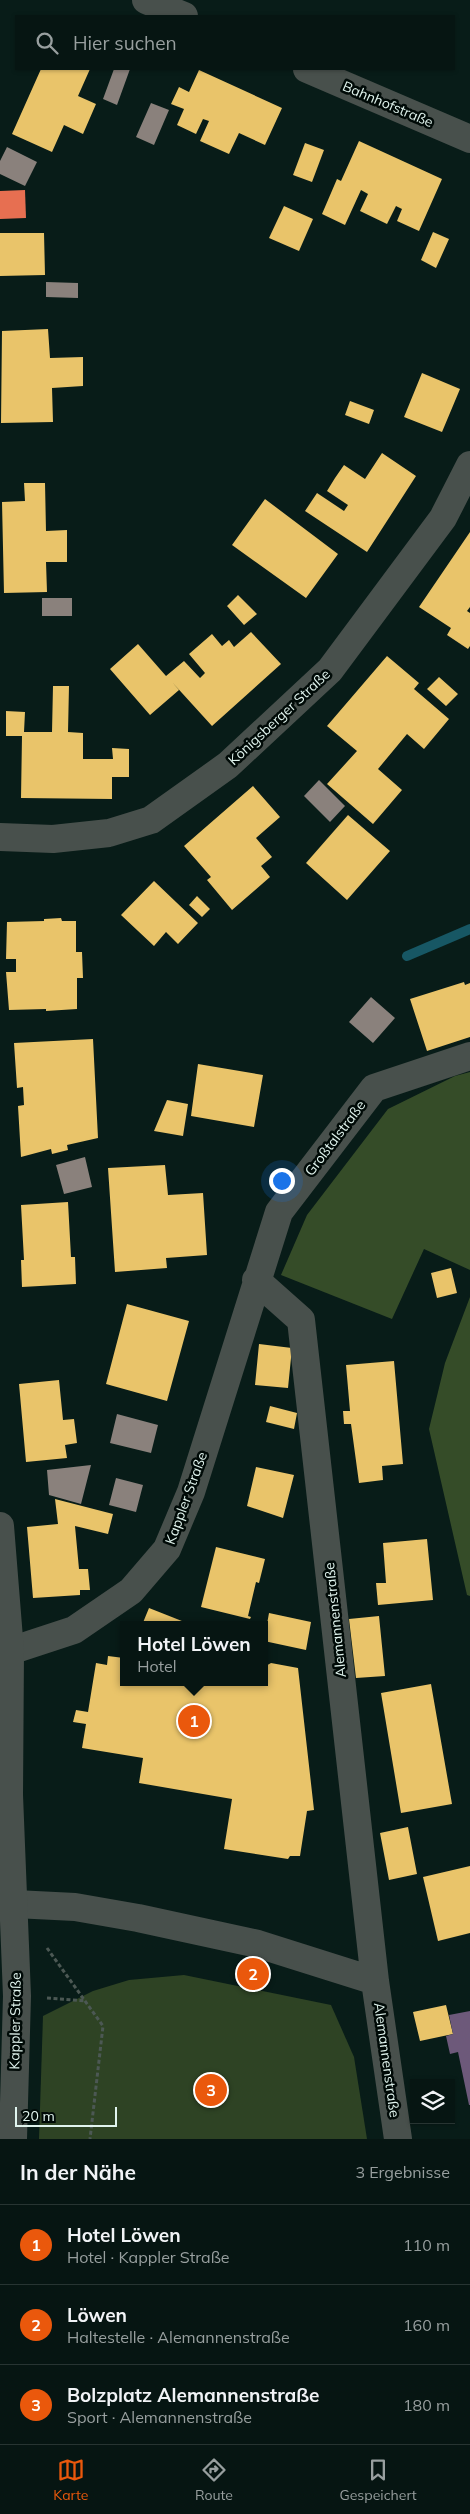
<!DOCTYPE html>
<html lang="de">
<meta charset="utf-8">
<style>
:root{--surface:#061512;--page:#0f1e1b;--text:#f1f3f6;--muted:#989f9f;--line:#273432;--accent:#ea580c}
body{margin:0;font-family:Mulish,sans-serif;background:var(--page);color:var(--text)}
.controls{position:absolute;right:15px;bottom:15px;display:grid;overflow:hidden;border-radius:0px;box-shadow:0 1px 4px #0004}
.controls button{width:45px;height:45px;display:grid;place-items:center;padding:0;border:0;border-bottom:1px solid var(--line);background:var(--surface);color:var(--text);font:25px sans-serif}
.scale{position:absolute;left:15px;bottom:12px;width:102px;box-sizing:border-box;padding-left:5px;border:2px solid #e0f4ee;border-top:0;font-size:14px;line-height:18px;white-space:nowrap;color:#e0f4ee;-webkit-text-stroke:4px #000a07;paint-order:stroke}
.you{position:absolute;left:281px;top:1180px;width:18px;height:18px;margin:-12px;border:4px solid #fff;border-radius:50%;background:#1a73e8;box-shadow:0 0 0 8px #1a73e833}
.badge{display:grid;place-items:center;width:32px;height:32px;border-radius:50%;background:var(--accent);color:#fff;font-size:16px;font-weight:700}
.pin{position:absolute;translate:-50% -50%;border:2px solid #fff;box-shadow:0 1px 5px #0006}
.popup{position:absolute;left:120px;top:1621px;width:148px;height:65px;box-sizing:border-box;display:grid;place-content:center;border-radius:0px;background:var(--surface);filter:drop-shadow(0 1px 4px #0005);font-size:16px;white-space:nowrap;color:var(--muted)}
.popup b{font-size:19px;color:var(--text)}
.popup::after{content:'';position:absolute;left:50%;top:100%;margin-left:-10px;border:10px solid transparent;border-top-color:var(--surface)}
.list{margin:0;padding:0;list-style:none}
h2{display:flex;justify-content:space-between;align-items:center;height:65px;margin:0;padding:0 20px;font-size:21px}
h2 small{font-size:16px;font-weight:400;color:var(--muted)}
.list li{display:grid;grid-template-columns:32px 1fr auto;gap:15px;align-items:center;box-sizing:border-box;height:80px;padding:0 20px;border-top:1px solid var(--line)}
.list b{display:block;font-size:19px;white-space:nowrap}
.list p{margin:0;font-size:16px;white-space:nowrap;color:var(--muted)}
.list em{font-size:16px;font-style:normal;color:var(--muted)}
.icon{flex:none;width:28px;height:28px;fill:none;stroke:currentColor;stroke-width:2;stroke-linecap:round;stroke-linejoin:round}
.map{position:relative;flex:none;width:470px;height:2139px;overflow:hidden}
.search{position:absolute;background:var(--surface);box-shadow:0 1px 4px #0004;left:15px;right:15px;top:15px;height:55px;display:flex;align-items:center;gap:12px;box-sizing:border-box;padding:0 18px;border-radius:0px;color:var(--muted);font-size:19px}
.sheet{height:305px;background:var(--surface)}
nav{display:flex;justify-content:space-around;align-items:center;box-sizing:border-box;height:70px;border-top:1px solid var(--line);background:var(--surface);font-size:14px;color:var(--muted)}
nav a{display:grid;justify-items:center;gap:2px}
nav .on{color:var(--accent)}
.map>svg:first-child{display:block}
.green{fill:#2e4324}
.forest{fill:#354c28}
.homes{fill:#e9c46a}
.shops{fill:#e76f51}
.offices{fill:#6d597a}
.industry{fill:#8a817c}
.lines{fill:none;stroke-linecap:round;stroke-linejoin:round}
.stream{stroke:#175764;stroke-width:10}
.path{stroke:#4c5854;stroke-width:3;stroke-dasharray:4 2.5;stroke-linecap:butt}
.minor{stroke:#48504c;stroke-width:28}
.tertiary{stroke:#48504c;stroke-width:28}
.labels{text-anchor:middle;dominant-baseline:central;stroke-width:5;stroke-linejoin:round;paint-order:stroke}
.street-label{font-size:14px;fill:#e0f4ee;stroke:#000a07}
</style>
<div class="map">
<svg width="470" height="2139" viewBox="0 0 470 2139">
<rect width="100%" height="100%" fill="#081c18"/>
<path class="green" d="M184 1975 331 2005 354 2057 367 2139H39L43 2016 93 1991 129 1980Z"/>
<path class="forest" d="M470 1072V1270L424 1249 392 1319 281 1275 307 1215 388 1109 455 1076Z
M470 1297V1596L467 1595 429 1429 445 1363Z"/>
<path class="homes" d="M41 69H90L78 96 96 104 83 134 64 125 52 152 12 134Z
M199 70 282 108 265 145 239 133 229 154 200 141 209 121 203 119 196 134 177 125 184 109 171 104 179 87 189 92Z
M359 141 442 179 419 231 397 221 402 209 396 206 387 224 360 211 368 194 361 190 345 225 322 214 337 179 341 181Z
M305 143 324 150 312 182 293 175Z
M284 206 313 219 299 251 269 238Z
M433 232 449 239 436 268 421 260Z
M0 233H44L45 275 0 276Z
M48 329 50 358 83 357V386L52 388 53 422 1 423 2 331Z
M422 373 460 389 442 432 404 417Z
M350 401 374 410 369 424 345 415Z
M382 453 416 476 367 552 305 511 317 493 344 511 348 505 327 491 335 478 344 465 365 479Z
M24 483H45L46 531 67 530V562H46L47 592 4 593 2 502 25 501Z
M265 499 338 554 306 598 232 545Z
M470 532V607L467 611 470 613V646L468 649 447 635 451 628 419 607Z
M238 595 257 614 244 625 227 606Z
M251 632 281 664 212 726 172 682 179 690 150 715 110 669 138 644 166 676 184 661 200 678 205 673 189 654 212 634 222 646 229 640 234 647Z
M387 656 419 683 414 689 449 719 424 749 407 734 378 769 402 790 373 824 327 784 357 751 327 726Z
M439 677 458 694 446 706 427 689Z
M53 686H69L68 732 83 733V759H113L112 748 129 749V777H112V799L21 798 22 736H6V711L25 712 24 732H52Z
M253 786 280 817 256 838 272 857 261 866 270 877 232 910 207 880 211 877 184 846Z
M348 815 390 851 347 900 306 863Z
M154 881 198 923 178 944 166 932 154 946 121 915Z
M197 896 210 909 202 917 189 905Z
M61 918 62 921H76V952H82L83 978H77V1009L46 1011V1009L9 1010 6 972H16V959H6L7 922 44 921V919Z
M464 982 465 985 470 983V1037L427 1051 410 999Z
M93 1039 98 1138 67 1145 68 1150 52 1154 51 1149 21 1157 18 1106 24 1105 23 1087 17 1088 14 1043Z
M198 1064 263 1075 254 1127 191 1116Z
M167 1100 188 1104 183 1136 154 1131Z
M165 1165 168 1195 203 1193 207 1255 166 1258 167 1268 115 1272 108 1168Z
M68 1202 71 1257H75L76 1284 22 1287 21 1260H24L21 1205Z
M451 1268 457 1293 437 1298 431 1273Z
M127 1304 189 1321 167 1401 106 1384Z
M259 1344 292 1348 288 1388 255 1385Z
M394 1361 403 1464 382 1466 383 1480 359 1483 351 1424H344L343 1411H350L346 1365Z
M59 1380 63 1420 74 1419 77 1443 65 1445 67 1458 26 1462 19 1384Z
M270 1406 297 1413 294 1429 266 1422Z
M256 1467 294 1475 283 1518 247 1506Z
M55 1499 113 1514 108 1534 75 1526 79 1569H88L90 1590H80V1595L33 1598 27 1527 58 1524Z
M427 1539 433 1600 378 1605 376 1583H386L383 1543Z
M216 1547 265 1559 259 1583 256 1582 248 1616 251 1617 250 1619 201 1607Z
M149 1608 192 1625H142Z
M269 1613 311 1622 306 1650 264 1641Z
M379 1616 385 1676 356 1678 349 1619Z
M108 1656 124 1658V1682H264V1667L271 1663 298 1668 314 1810 307 1811 300 1856H290L288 1859 224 1849 232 1799 139 1783 143 1758 82 1748 86 1724 73 1722 76 1710 88 1712 96 1663 107 1665Z
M431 1684 452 1804 401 1813 381 1693Z
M408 1827 417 1874 389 1880 380 1833Z
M470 1866V1933L438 1941 423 1877Z
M446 2005 453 2034 420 2041 413 2012Z"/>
<path class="shops" d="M25 190 26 218 0 219V191Z"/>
<path class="offices" d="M470 2011V2105H469L458 2052 450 2054 446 2036 453 2034 449 2015Z"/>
<path class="industry" d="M114 69H130L117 105 103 99Z
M151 103 169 110 154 145 136 137Z
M7 147 37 162 25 186 0 174V161Z
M46 282 78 283V298L46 297Z
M42 598H72V616H42Z
M319 780 345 806 330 822 304 796Z
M371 997 395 1018 373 1043 349 1022Z
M85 1157 92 1187 64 1194 56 1165Z
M117 1414 158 1425 151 1453 110 1443Z
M91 1465 81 1504 49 1495 47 1470Z
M116 1478 143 1485 136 1512 109 1505Z"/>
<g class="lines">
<path class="stream" d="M407 956 470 929"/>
<path class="path" d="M47 1948 103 2026 90 2139
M47 1998 86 2001"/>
<path class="minor" d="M146 0 184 16
M307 69 470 139
M0 837 53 839 109 833 151 820 228 765 330 670 443 518 470 465
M256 1280 301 1320 375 1981 398 2139
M10 1651 74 1630 131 1591 167 1549 191 1492 279 1212 374 1088 470 1056
M0 1907 15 1904 75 1907 138 1918 258 1944 375 1981"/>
<path class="tertiary" d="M0 1526 10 1651 9 1795 17 1996 13 2139"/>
</g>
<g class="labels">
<g class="street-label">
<text transform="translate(388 104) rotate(23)">Bahnhofstraße</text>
<text transform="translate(279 717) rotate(-43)">Königsberger Straße</text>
<text transform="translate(335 1138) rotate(-53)">Großtalstraße</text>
<text transform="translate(186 1498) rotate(-70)">Kappler Straße</text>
<text transform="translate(335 1620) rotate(-96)">Alemannenstraße</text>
<text transform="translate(15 2021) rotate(-89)">Kappler Straße</text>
<text transform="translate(387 2060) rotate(82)">Alemannenstraße</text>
</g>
</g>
</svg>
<div class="controls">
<button><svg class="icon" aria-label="layers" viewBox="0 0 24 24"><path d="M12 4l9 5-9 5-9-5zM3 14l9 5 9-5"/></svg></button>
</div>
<div class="scale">20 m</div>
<div class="you"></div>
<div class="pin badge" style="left:194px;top:1721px">1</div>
<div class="popup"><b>Hotel Löwen</b>Hotel</div>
<div class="pin badge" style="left:253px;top:1974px">2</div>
<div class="pin badge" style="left:211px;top:2090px">3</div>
<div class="search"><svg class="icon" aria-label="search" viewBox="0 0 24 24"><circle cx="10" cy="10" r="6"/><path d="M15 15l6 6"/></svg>Hier suchen</div>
</div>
<section class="sheet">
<h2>In der Nähe<small>3 Ergebnisse</small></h2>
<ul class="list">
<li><span class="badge">1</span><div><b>Hotel Löwen</b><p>Hotel · Kappler Straße</p></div><em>110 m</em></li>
<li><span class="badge">2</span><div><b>Löwen</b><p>Haltestelle · Alemannenstraße</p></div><em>160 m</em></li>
<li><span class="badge">3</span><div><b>Bolzplatz Alemannenstraße</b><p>Sport · Alemannenstraße</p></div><em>180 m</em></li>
</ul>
</section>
<nav>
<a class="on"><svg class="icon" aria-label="map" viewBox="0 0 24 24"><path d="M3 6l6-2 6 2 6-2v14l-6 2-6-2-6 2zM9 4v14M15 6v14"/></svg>Karte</a>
<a><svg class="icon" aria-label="directions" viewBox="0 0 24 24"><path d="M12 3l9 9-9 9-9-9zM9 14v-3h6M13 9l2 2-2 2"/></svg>Route</a>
<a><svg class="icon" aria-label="saved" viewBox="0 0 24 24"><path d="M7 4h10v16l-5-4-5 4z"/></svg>Gespeichert</a>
</nav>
